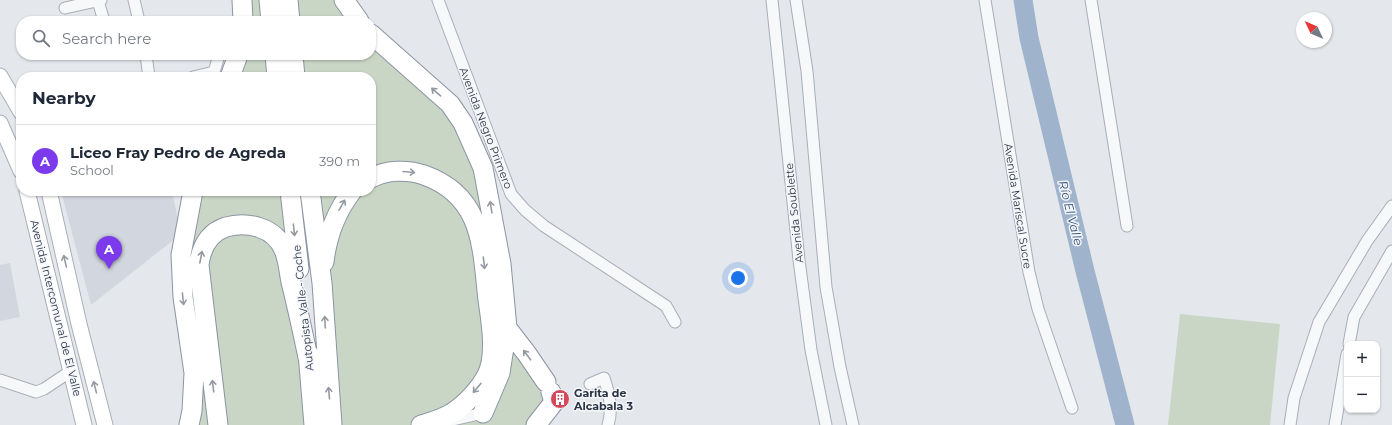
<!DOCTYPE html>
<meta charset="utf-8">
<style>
:root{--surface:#fff;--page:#f2f2f3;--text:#1f2937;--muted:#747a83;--line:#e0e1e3;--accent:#7c3aed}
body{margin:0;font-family:Montserrat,sans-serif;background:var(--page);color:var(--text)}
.controls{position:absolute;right:12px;bottom:12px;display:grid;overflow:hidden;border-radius:8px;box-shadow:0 1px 3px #0004}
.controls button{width:36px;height:36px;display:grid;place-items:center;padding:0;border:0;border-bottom:1px solid var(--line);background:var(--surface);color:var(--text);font:20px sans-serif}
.compass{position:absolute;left:1296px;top:12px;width:36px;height:36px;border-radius:50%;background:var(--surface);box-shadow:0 1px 3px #0004;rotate:314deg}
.you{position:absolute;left:738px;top:278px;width:14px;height:14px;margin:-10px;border:3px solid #fff;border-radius:50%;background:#1a73e8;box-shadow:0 0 0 6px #1a73e833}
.badge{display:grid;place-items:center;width:26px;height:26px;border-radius:50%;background:var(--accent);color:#fff;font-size:13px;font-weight:700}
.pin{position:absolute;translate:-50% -33px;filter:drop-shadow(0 1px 2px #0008)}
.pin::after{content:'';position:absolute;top:21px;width:14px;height:12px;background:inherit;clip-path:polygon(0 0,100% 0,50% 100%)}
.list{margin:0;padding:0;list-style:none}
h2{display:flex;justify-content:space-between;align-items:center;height:52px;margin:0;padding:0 16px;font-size:17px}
h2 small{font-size:13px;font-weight:400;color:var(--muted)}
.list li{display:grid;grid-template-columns:26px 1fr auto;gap:12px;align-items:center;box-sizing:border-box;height:72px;padding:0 16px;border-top:1px solid var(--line)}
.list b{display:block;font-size:15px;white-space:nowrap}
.list p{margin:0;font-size:13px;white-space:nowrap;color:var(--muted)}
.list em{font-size:13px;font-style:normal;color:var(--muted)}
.icon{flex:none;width:22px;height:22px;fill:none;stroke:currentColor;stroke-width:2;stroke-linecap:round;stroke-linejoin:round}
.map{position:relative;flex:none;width:1392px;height:425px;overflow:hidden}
.search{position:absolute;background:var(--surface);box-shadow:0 1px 3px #0004;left:16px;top:16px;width:360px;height:44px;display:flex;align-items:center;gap:10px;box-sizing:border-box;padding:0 14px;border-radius:16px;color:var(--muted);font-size:15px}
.panel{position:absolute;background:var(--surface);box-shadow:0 1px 3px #0004;left:16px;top:72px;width:360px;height:124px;border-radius:16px}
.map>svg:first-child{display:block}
.built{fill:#d2d6de}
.green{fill:#c9d6c5}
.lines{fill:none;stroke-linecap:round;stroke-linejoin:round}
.river{stroke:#9fb4cc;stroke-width:19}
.street-casing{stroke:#a9aeb7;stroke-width:13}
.secondary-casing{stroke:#a9aeb7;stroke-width:17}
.highway-casing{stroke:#8b94a3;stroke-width:21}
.street{stroke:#f7f8fa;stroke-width:11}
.secondary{stroke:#fff;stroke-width:15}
.highway{stroke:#fff;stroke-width:19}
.oneway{stroke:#959aa2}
.labels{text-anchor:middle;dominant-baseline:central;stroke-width:3;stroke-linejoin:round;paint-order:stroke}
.street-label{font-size:11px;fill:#2b3445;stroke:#f4f6f9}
.poi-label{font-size:11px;font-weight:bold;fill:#2b3445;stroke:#f4f6f9;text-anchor:start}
.water-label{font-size:12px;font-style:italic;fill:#34527a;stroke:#f4f6f9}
</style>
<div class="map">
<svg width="1392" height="425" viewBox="0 0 1392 425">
<rect width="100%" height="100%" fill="#e4e7ec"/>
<path class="built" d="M61 191H172L181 234 91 305Z
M10 263 20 317 0 321V265Z"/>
<path class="green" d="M242 0H269L271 21H243Z
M288 0H344L359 21H290Z
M371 34 401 62 475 147 507 328 551 392 536 425H332L310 191H371V77H295L293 55H371Z
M238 55H275L277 77H230Z
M193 191H290L314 425H189L187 222Z
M1180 314 1280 324 1270 425H1168Z"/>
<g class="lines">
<path class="river" d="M1023 0 1029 38 1085 271 1125 425"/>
<defs>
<path id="street" d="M134 0 139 21
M438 0 511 194 525 210 544 226 666 306 675 322
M772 0 799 260 811 350 826 425
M796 0 807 71 826 287 840 367 853 425
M985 0 1029 272 1038 309 1072 408
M1091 0 1127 226
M98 1 104 21
M65 8 101 0
M146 55 149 77
M193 77 214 72 219 55
M1349 344 1354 317 1392 251
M0 380 36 392 44 389 71 371
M590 384 604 378C609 393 613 409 608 425
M448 421 483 413
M1290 425 1294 398 1319 322 1367 241 1392 206
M1335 425 1347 354"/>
<path id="secondary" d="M0 76 21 112
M0 123 21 171
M27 191 84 425
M49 191 79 324 105 425"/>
<path id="highway" d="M242 0 243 21
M269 0 271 21
M288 0 290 21
M344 0 359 21
M371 34 450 104 463 123 483 168 501 264 507 328 500 373 483 413
M275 55 277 77
M293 55 295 77
M230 77 238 55
M371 178C386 170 407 169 424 175 483 196 482 246 488 300 491 321 497 355 487 375 480 389 465 405 452 413 443 419 431 422 421 425
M290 191 299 269
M310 191 322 283 332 425
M324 262C327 236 336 212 352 191
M507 328 527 354 546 382
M308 353 314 425
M189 425 192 411 194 373 183 297 181 255 193 191
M218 425 199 265C201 248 208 233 226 227 247 221 275 227 284 250 288 259 289 272 291 282 298 310 304 338 310 367
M536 425 554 402 551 392"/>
</defs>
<use href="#street" class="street-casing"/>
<use href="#secondary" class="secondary-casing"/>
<use href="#highway" class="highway-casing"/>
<use href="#street" class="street"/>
<use href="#secondary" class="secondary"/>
<use href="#highway" class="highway"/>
</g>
<defs><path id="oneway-shaft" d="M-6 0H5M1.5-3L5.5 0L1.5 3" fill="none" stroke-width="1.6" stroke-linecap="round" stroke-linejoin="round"/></defs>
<g class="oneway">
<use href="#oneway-shaft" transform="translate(436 92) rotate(-139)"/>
<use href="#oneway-shaft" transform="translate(409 172) rotate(5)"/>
<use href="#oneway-shaft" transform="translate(342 205) rotate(-60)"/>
<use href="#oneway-shaft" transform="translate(491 207) rotate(-99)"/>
<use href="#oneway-shaft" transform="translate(294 230) rotate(84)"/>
<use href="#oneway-shaft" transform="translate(201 257) rotate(-79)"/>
<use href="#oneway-shaft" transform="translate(65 261) rotate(-103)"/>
<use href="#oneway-shaft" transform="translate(484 263) rotate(83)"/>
<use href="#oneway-shaft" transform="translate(183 299) rotate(84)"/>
<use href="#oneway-shaft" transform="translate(325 322) rotate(-93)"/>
<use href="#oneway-shaft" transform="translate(527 355) rotate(-127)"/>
<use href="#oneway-shaft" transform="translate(213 386) rotate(-97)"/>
<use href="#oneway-shaft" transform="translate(95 387) rotate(-104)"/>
<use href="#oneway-shaft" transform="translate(477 388) rotate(130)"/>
<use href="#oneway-shaft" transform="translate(329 393) rotate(-95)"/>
</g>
<defs>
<symbol id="building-disc" viewBox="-11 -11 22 22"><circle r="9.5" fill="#d1495b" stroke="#f4f6f9"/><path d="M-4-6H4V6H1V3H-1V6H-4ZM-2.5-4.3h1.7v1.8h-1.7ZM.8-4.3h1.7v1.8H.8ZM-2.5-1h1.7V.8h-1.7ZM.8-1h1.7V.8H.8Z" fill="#fff"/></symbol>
</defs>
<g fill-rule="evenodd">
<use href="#building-disc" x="549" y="388" width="22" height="22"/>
</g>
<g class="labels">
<g class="street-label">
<text transform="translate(486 128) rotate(69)">Avenida Negro Primero</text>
<text transform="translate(1018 206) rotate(81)">Avenida Mariscal Sucre</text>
<text transform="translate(794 213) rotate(-96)">Avenida Soublette</text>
<text transform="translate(56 308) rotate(76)">Avenida Intercomunal de El Valle</text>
<text transform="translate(303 308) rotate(-96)">Autopista Valle - Coche</text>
</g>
<g class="poi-label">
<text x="574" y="393">Garita de<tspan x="574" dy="13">Alcabala 3</tspan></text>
</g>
<g class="water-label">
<text transform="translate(1071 213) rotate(76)">Río El Valle</text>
</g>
</g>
</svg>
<div class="controls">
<button>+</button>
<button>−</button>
</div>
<svg class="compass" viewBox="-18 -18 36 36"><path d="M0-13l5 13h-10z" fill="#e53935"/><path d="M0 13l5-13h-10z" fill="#747a83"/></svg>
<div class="you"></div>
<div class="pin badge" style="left:109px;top:269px">A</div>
<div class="search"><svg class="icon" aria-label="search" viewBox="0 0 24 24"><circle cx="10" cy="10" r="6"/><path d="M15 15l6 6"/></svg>Search here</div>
<section class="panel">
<h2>Nearby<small></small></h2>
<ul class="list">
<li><span class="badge">A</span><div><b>Liceo Fray Pedro de Agreda</b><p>School</p></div><em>390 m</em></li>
</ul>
</section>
</div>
